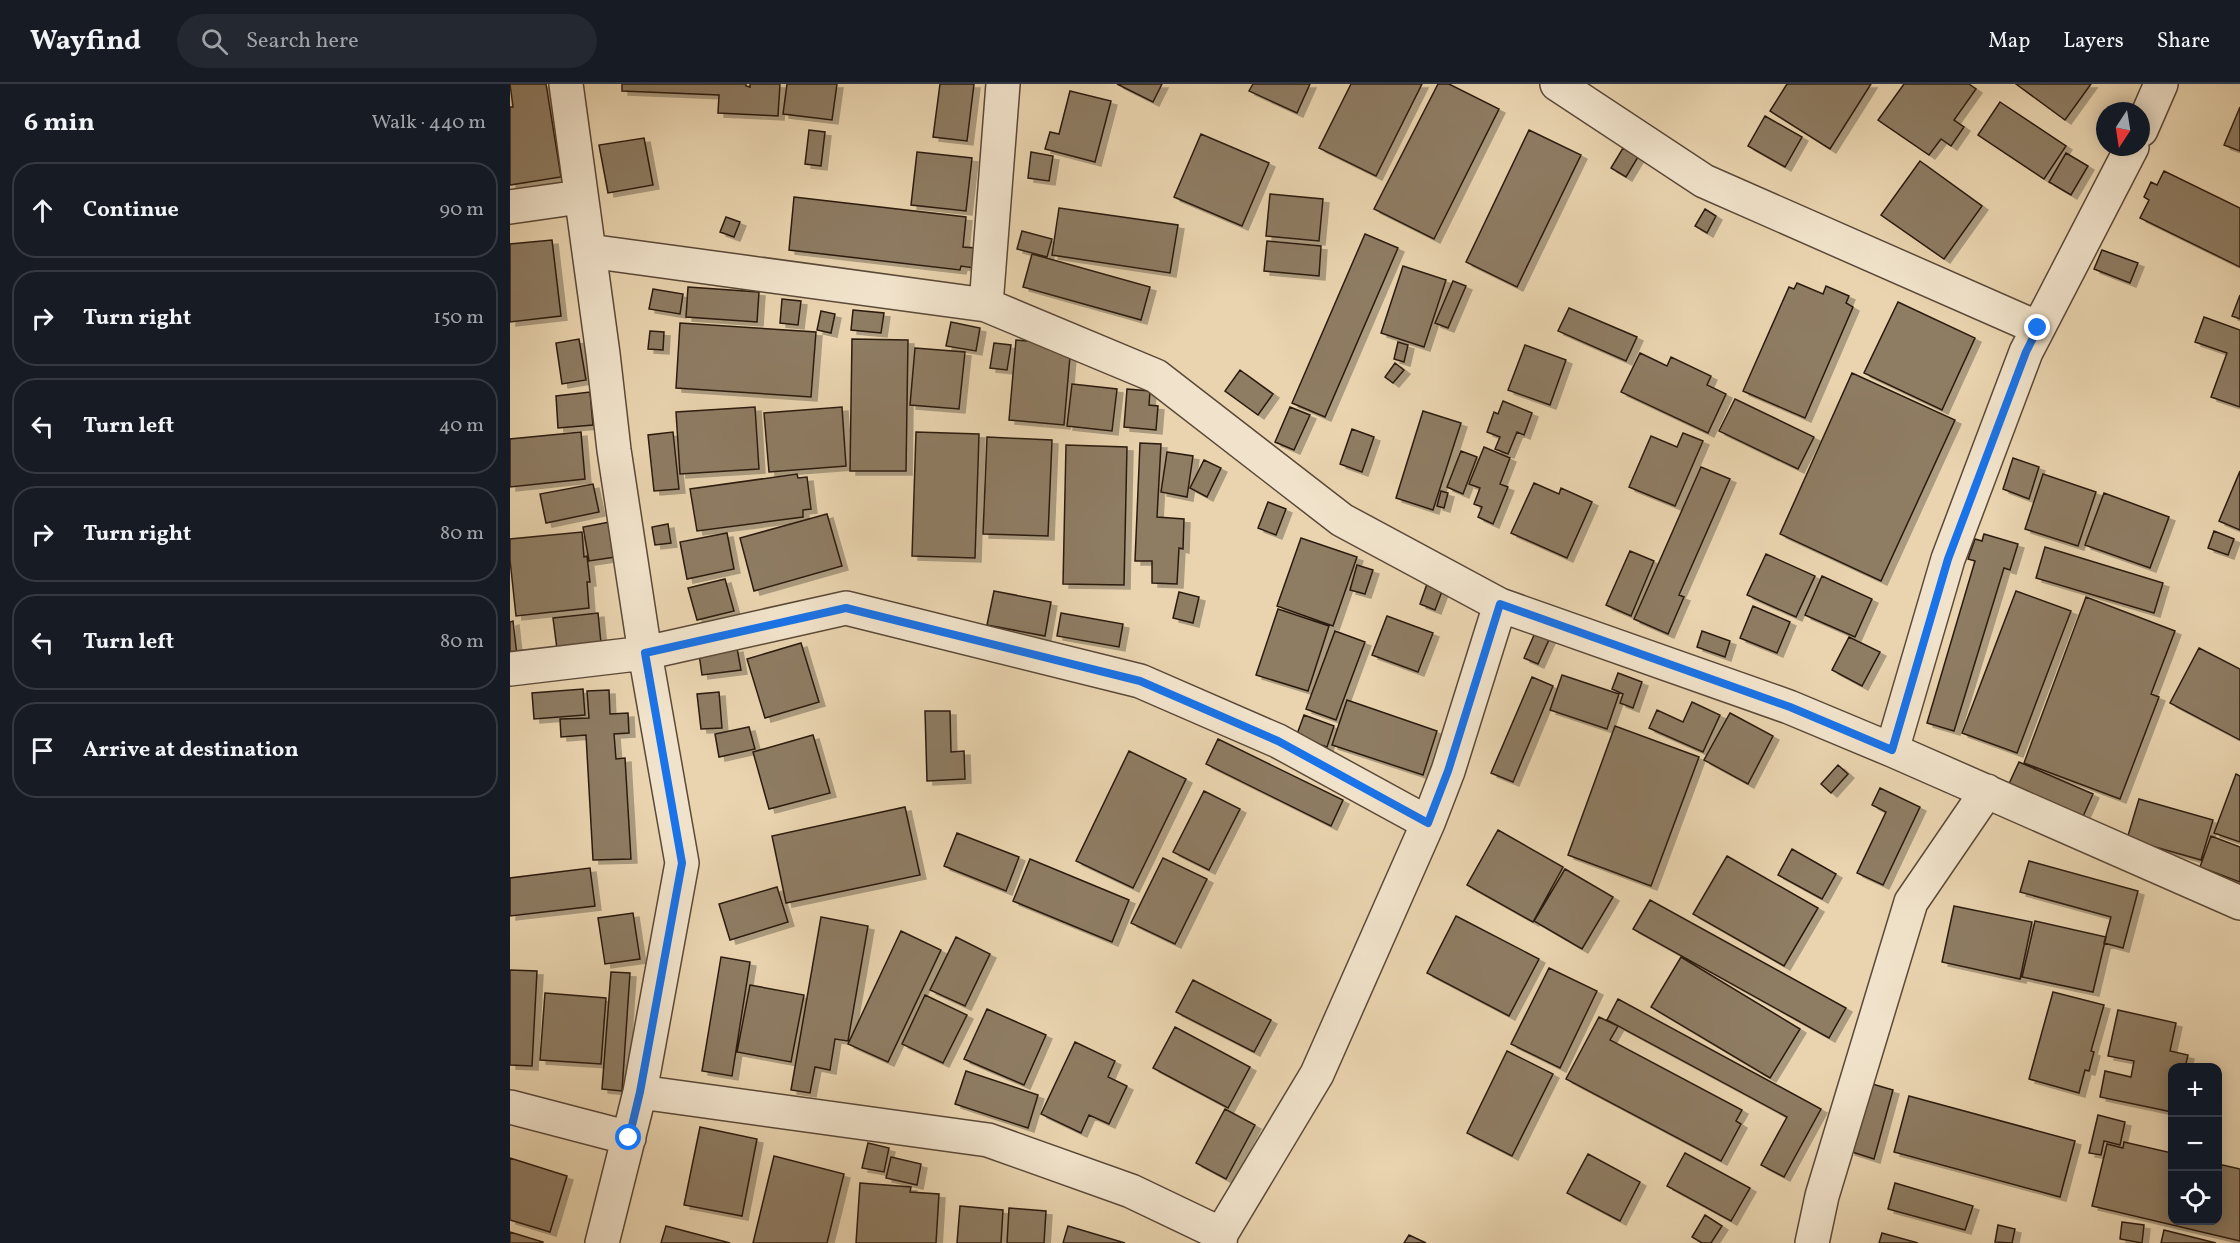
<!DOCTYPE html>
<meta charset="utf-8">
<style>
:root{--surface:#171b24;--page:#242831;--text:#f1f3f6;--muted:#9ea1a6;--line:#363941}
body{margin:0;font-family:Vollkorn,serif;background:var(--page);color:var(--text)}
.controls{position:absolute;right:18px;bottom:18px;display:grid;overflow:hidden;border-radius:12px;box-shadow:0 3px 15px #0003}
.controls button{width:54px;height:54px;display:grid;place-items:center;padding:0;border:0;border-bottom:2px solid var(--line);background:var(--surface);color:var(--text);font:30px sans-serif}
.compass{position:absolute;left:1586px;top:18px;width:54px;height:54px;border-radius:50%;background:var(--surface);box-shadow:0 3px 15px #0003;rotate:192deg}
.stop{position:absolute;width:18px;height:18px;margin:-14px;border:4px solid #1a73e8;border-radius:50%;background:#fff}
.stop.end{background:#1a73e8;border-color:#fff;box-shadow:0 2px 6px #0008}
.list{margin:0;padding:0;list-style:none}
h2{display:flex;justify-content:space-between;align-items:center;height:78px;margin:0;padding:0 24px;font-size:26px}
h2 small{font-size:20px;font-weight:400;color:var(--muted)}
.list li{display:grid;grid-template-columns:39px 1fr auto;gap:18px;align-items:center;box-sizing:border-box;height:96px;margin:0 12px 12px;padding:0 12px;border:2px solid var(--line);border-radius:24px}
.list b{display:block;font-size:22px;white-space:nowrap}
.list em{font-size:20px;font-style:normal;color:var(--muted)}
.icon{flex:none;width:33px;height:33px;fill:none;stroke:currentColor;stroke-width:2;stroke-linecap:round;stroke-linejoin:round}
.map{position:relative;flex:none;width:1730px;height:1159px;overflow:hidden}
header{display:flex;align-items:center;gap:36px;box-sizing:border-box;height:84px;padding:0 30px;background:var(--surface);border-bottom:2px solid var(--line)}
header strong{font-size:28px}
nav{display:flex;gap:33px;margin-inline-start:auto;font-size:21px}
.search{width:420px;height:54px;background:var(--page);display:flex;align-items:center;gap:15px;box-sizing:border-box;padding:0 21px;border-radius:33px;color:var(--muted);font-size:22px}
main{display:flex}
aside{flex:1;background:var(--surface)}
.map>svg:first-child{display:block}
.building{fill:#8e7b63;stroke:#2c1b10;stroke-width:1.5;filter:url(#shadow)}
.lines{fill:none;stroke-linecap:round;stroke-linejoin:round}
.street-casing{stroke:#5b4938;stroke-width:36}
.street{stroke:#f1e3cb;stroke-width:33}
.route{stroke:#1a73e8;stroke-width:8}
</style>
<header>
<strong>Wayfind</strong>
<div class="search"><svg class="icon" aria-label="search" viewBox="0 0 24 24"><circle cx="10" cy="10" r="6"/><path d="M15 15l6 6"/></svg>Search here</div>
<nav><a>Map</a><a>Layers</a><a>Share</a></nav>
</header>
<main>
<aside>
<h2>6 min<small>Walk · 440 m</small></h2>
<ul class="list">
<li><svg class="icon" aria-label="ahead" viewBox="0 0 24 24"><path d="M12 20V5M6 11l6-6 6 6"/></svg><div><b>Continue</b></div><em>90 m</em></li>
<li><svg class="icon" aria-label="right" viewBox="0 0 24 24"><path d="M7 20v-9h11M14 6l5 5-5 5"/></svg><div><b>Turn right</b></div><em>150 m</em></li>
<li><svg class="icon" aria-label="left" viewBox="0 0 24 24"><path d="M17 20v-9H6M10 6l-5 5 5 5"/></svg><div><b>Turn left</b></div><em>40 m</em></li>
<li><svg class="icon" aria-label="right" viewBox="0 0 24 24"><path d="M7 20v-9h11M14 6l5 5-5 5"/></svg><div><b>Turn right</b></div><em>80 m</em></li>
<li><svg class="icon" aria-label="left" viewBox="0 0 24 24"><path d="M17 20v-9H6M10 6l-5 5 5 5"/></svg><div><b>Turn left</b></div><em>80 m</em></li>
<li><svg class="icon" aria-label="arrive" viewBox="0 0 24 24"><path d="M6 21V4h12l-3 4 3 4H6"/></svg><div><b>Arrive at destination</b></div></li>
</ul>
</aside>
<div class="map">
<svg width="1730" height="1159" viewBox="0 0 1730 1159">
<defs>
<filter id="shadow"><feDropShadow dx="6" dy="4" stdDeviation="0" flood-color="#0004"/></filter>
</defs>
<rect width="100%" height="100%" fill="#e9d4af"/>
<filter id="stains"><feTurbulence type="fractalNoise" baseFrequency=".00333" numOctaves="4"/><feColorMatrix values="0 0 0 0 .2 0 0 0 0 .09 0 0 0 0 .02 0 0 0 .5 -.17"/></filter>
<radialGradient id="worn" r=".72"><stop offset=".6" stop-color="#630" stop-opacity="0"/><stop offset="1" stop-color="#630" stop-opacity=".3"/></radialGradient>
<path class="building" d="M0 0H36L51 93 0 101V23H3Z
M112 0H236V2L240 3V0H270L268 32 208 29 209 11 112 7Z
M277 0H327L322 36 273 30Z
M430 0H464L457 57 423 53Z
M607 0H652L643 18Z
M743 0H800L787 29 739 7Z
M841 0H912L866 92 809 64Z
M928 0H939L989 25 924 155 864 125Z
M1277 0H1361L1320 65 1260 27Z
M1394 0H1459L1466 5 1444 36 1454 43 1441 62 1431 55 1419 71 1368 36Z
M1506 0H1581L1555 36Z
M560 7 601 17 585 78 535 65 540 48 549 50Z
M1490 18 1556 62 1534 95 1468 51Z
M1730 23V67L1714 61Z
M1255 32 1292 53 1275 83 1238 62Z
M299 46 315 48 311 82 295 80Z
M1019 46 1071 71 1007 203 956 178Z
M691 50 759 79 732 142 664 113Z
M134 54 143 101 98 109 89 61Z
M1113 64 1128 73 1116 93 1101 84Z
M407 68 462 74 456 127 401 121Z
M521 68 543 72 539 97 518 94Z
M1556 69 1578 82 1561 111 1539 98Z
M1410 77 1472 122 1434 175 1371 131Z
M1654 87 1730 124V183L1630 134 1639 116 1634 113 1641 98 1647 101Z
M760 110 813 115 809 157 756 152Z
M284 113 456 133 453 163 466 164 464 184 451 182 450 186 279 166Z
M549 124 668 141 660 189 542 171Z
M1195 125 1206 132 1197 149 1185 142Z
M216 133 230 138 224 153 210 148Z
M512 147 542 155 537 173 507 165Z
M855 150 888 164 815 333 782 319Z
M42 156 51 232 0 238V160Z
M757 157 811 162 809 192 754 187Z
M1592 166 1628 179 1620 199 1584 185Z
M522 170 640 203 631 236 513 203Z
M893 182 936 196 914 263 871 249Z
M943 197 956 202 938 244 925 239Z
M1287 199 1313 210 1316 202 1339 212 1336 219 1343 223 1295 334 1233 307 1279 203 1284 205Z
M178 203 249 208 247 238 176 233Z
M143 205 173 210 170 230 139 225Z
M1730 211V235L1722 232Z
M272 215 291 217 288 241 270 239Z
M1388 218 1465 254 1432 326 1354 289Z
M1059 224 1127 253 1116 277 1048 247Z
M343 226 374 229 371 249 341 246Z
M311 227 325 230 321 249 307 246Z
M1694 233 1730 246V323L1701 313 1717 269 1685 258Z
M441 238 470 244 466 267 436 262Z
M170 239 306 248 301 313 166 304Z
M140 247 154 248 153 266 138 265Z
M69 255 76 296 52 300 46 259Z
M342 255 398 256 396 387H340Z
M506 256 561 261 554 341 499 336Z
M888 258 898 261 894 278 884 275Z
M484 259 501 261 497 286 480 284Z
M1015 261 1056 276 1040 321 998 306Z
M405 264 455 268 449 325 400 321Z
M1130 269 1157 282 1161 273 1201 292 1197 301 1216 310 1198 349 1111 308Z
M885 279 894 286 883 299 875 293Z
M730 286 763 310 748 331 715 307Z
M1342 289 1445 336 1371 497 1270 450Z
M562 300 607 305 602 347 557 342Z
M617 305 640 307 639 321 648 322 646 346 614 343Z
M80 308 83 341 48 344 46 312Z
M1225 315 1304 353 1288 385 1209 347Z
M993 317 1022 329 1014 351 1007 348 998 370 985 365 990 353 977 348 984 328 988 330Z
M245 323 249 385 170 390 166 328Z
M332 323 336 382 259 388 254 329Z
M780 323 800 331 784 366 765 358Z
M913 327 951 339 923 426 886 414Z
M842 345 864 353 852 388 830 380Z
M71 348 75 395 0 403V355Z
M163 348 169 405 144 407 138 351Z
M406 348 469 350 465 474 402 472Z
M1173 349 1193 357 1165 422 1119 403 1141 352 1167 363Z
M477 353 542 356 538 452 473 450Z
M630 359 651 360 647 433 674 435 673 465 669 464 667 500 642 499V477H625Z
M556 361 617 363 614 501 553 500Z
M974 363 1000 374 990 400 998 403 983 440 968 433 972 423 964 420 970 404 959 400Z
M951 367 967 373 953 410 937 403Z
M657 368 683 372 677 413 651 408Z
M1503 374 1529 383 1519 415 1493 405Z
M694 376 711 384 697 413 680 404Z
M1191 383 1220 395 1169 511 1174 513 1158 550 1124 535Z
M1730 387V446L1709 437Z
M287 390 288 394 297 393 301 425 293 426V433L187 447 180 405Z
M1533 390 1586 408 1568 462 1515 445Z
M1024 399 1049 410 1051 404 1082 418 1057 474 1001 449Z
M83 400 89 428 36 439 30 410Z
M931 407 938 409 934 424 927 422Z
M1594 409 1659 433 1640 484 1575 461Z
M758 418 776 425 766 451 748 444Z
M317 430 332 482 244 507 230 454Z
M100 438 105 473 79 477 73 443Z
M158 440 161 459 145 461 142 443Z
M1704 447 1724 455 1718 471 1698 464Z
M72 448 74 473 77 472 80 498H77L79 524 6 532 0 476V455Z
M217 449 224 485 177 495 170 458Z
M1474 450 1508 460 1500 486 1494 484 1444 647 1417 639 1465 477 1458 475 1465 455 1472 457Z
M791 454 847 473 823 542 767 522Z
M1535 463 1653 499 1644 529 1526 494Z
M1120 467 1144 477 1121 532 1096 521Z
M1256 470 1305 492 1286 533 1237 511Z
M847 481 863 486 855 510 840 506Z
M1312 492 1362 515 1345 553 1295 531Z
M215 495 224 527 187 536 178 504Z
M918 497 934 502 925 526 910 520Z
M484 507 541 518 535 552 477 541Z
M1506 507 1561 527 1507 669 1452 649Z
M669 508 689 513 683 539 663 534Z
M1576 513 1665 547 1641 610 1649 613 1610 715 1514 679Z
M1243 522 1280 538 1267 569 1230 554Z
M768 525 819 542 798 607 746 591Z
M88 529 91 559 47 565 43 534Z
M551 529 613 540 609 563 547 552Z
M877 532 923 549 908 588 862 571Z
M3 537 7 572 0 573V538Z
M1028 542 1042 549 1028 580 1014 574Z
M825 547 855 558 826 636 796 625Z
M1192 547 1220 557 1215 573 1187 563Z
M1339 553 1370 568 1352 602 1322 586Z
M291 559 309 618 255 634 237 575Z
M227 564 231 586 192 591 189 570Z
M1689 564 1730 585V656L1660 619Z
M1108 589 1132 598 1123 624 1110 619 1113 610 1102 605Z
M1052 591 1109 610 1097 645 1040 626Z
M1022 593 1043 602 1003 698 981 689Z
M73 605 75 631 24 635 22 609Z
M99 606 100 630 118 629 119 649 104 650 106 675 115 674 121 775 83 776 76 651 51 653 50 635 79 634 77 607Z
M209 608 212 644 191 645 187 610Z
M837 616 927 647 913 691 822 661Z
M1182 618 1210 631 1193 668 1139 644 1147 626 1173 638Z
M415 627H440L441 668 454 667 455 695 417 697Z
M1220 629 1263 652 1238 700 1194 676Z
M794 631 824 642 817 663 786 653Z
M1105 642 1189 673 1141 802 1058 771Z
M239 643 245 665 209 673 205 650Z
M303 651 320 709 259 725 243 668Z
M708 655 833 716 821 742 696 680Z
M619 667 676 695 623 804 566 777Z
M1509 678 1583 710 1571 737 1497 704Z
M1328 681 1338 690 1321 709 1311 700Z
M1726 690 1730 692V758L1704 749Z
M1370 704 1410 723 1373 801 1347 789 1376 728 1362 721Z
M694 707 730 725 699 786 663 768Z
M1629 715 1703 736 1691 776 1617 755Z
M395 723 410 791 276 819 262 752Z
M988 746 1053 783 1023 838 957 801Z
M447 749 509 773 496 807 434 782Z
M1701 752 1730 763V798L1690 783Z
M1282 765 1326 790 1312 815 1268 791Z
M1217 772 1308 824 1274 882 1183 830Z
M653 774 697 795 665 860 621 839Z
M520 775 619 816 602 858 503 817Z
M1519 777 1628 807 1613 864 1594 859 1601 833 1510 808Z
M80 784 85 822 0 832V794Z
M1055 785 1103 813 1072 865 1024 837Z
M267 803 278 838 220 856 209 820Z
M1140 816 1336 924 1319 954 1123 845Z
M1444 822 1522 838 1510 895 1432 878Z
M123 829 130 875 95 880 88 834Z
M946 832 1029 875 999 932 917 889Z
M311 833 358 842 338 957 325 955 320 986 305 983 300 1009 281 1006Z
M1525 837 1596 853 1583 908 1512 893Z
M391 847 431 866 378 978 338 960Z
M446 853 480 870 455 922 420 906Z
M211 873 240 878 222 992 192 987Z
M1171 873 1290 945 1260 994 1141 923Z
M1039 884 1087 907 1050 984 1001 960Z
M0 886 27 887 22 982 0 981Z
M101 888 120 889 112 1007 92 1005Z
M683 896 761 936 744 968 666 928Z
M240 901 294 911 281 978 227 968Z
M1543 908 1594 921 1581 967 1584 968 1579 987 1575 986 1569 1009 1519 995Z
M35 909 96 914 91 980 30 976Z
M415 911 457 931 433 979 392 960Z
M1108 915 1311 1025 1274 1093 1251 1081 1277 1033 1097 936Z
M477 925 536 951 514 1001 454 975Z
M1608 926 1666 939 1660 967 1678 971 1675 984H1662V1028L1590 1013 1595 987 1621 993 1624 977 1598 972Z
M1089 933 1108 942 1100 956 1232 1026 1226 1037 1231 1040 1211 1077 1056 995Z
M665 943 740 983 718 1024 643 984Z
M565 958 605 977 598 993 617 1002 599 1040 579 1031 571 1049 531 1030Z
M997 967 1043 990 1002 1072 957 1049Z
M456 987 528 1011 518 1044 445 1020Z
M1359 999 1383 1006 1364 1075 1339 1067Z
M1399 1012 1565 1057 1550 1113 1384 1068Z
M715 1025 745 1041 716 1095 686 1079Z
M1588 1031 1615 1038 1610 1061 1594 1057 1591 1071 1579 1069Z
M190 1043 247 1055 232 1132 174 1121Z
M1614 1058 1662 1069V1136H1708V1080L1730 1085V1157L1582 1122 1597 1060 1613 1064Z
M358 1059 379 1064 374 1088 352 1084Z
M1175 1069 1240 1104 1221 1137 1157 1102Z
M1078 1070 1130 1098 1110 1137 1057 1109Z
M264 1072 334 1090 317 1159H243Z
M381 1073 411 1080 407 1101 376 1094Z
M0 1074 57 1092 40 1148 0 1136Z
M350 1099 401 1103 400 1108 429 1110 426 1159H346Z
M1385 1099 1463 1122 1455 1146 1378 1125Z
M450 1122 493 1126 491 1159H447Z
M499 1124 536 1127 534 1159H497Z
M1195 1131 1212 1142 1201 1159H1192L1182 1153Z
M1612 1138 1634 1141 1632 1159 1610 1155Z
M1488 1141 1505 1145 1502 1159 1485 1158Z
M156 1142 220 1159H151Z
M558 1142 615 1159H553Z
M1654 1146 1706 1159H1651Z
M0 1148 33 1158V1159H0Z
M1372 1149 1408 1159H1369Z
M899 1151 916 1159H894Z"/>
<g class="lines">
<defs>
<path id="street" d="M56 0 93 270 104 366 135 569 172 779 130 1008 92 1159
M1047 0 1194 97 1528 244
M1631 46 1651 0
M0 123 70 113
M79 167 476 221 646 292 832 436 990 521 1279 623 1382 666 1730 819
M476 221 493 0
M0 585 135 569 336 524 630 597 768 657 918 739
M1382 666 1438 475 1516 268 1622 63
M130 1008 478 1056 621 1107 711 1150
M0 1023 119 1054
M710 1159 711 1150 807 990 918 739 938 687 990 521
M1302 1159 1312 1112 1401 818 1477 707"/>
</defs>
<use href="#street" class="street-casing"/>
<use href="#street" class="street"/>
</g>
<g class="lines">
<path class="route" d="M119 1054 130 1008 172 779 135 569 336 524 630 597 768 657 918 739 938 687 990 520 1280 623 1382 666 1438 475 1516 268 1528 244"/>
</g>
<rect width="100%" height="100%" filter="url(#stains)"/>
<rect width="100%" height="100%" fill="url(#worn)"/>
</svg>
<div class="controls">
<button>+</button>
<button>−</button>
<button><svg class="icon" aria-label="locate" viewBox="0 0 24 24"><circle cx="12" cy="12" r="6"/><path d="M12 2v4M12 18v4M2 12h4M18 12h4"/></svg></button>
</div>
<svg class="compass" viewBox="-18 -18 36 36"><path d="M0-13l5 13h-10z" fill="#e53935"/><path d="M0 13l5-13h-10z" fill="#9ea1a6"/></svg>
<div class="stop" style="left:119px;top:1054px"></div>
<div class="stop end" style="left:1528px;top:244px"></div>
</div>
</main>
